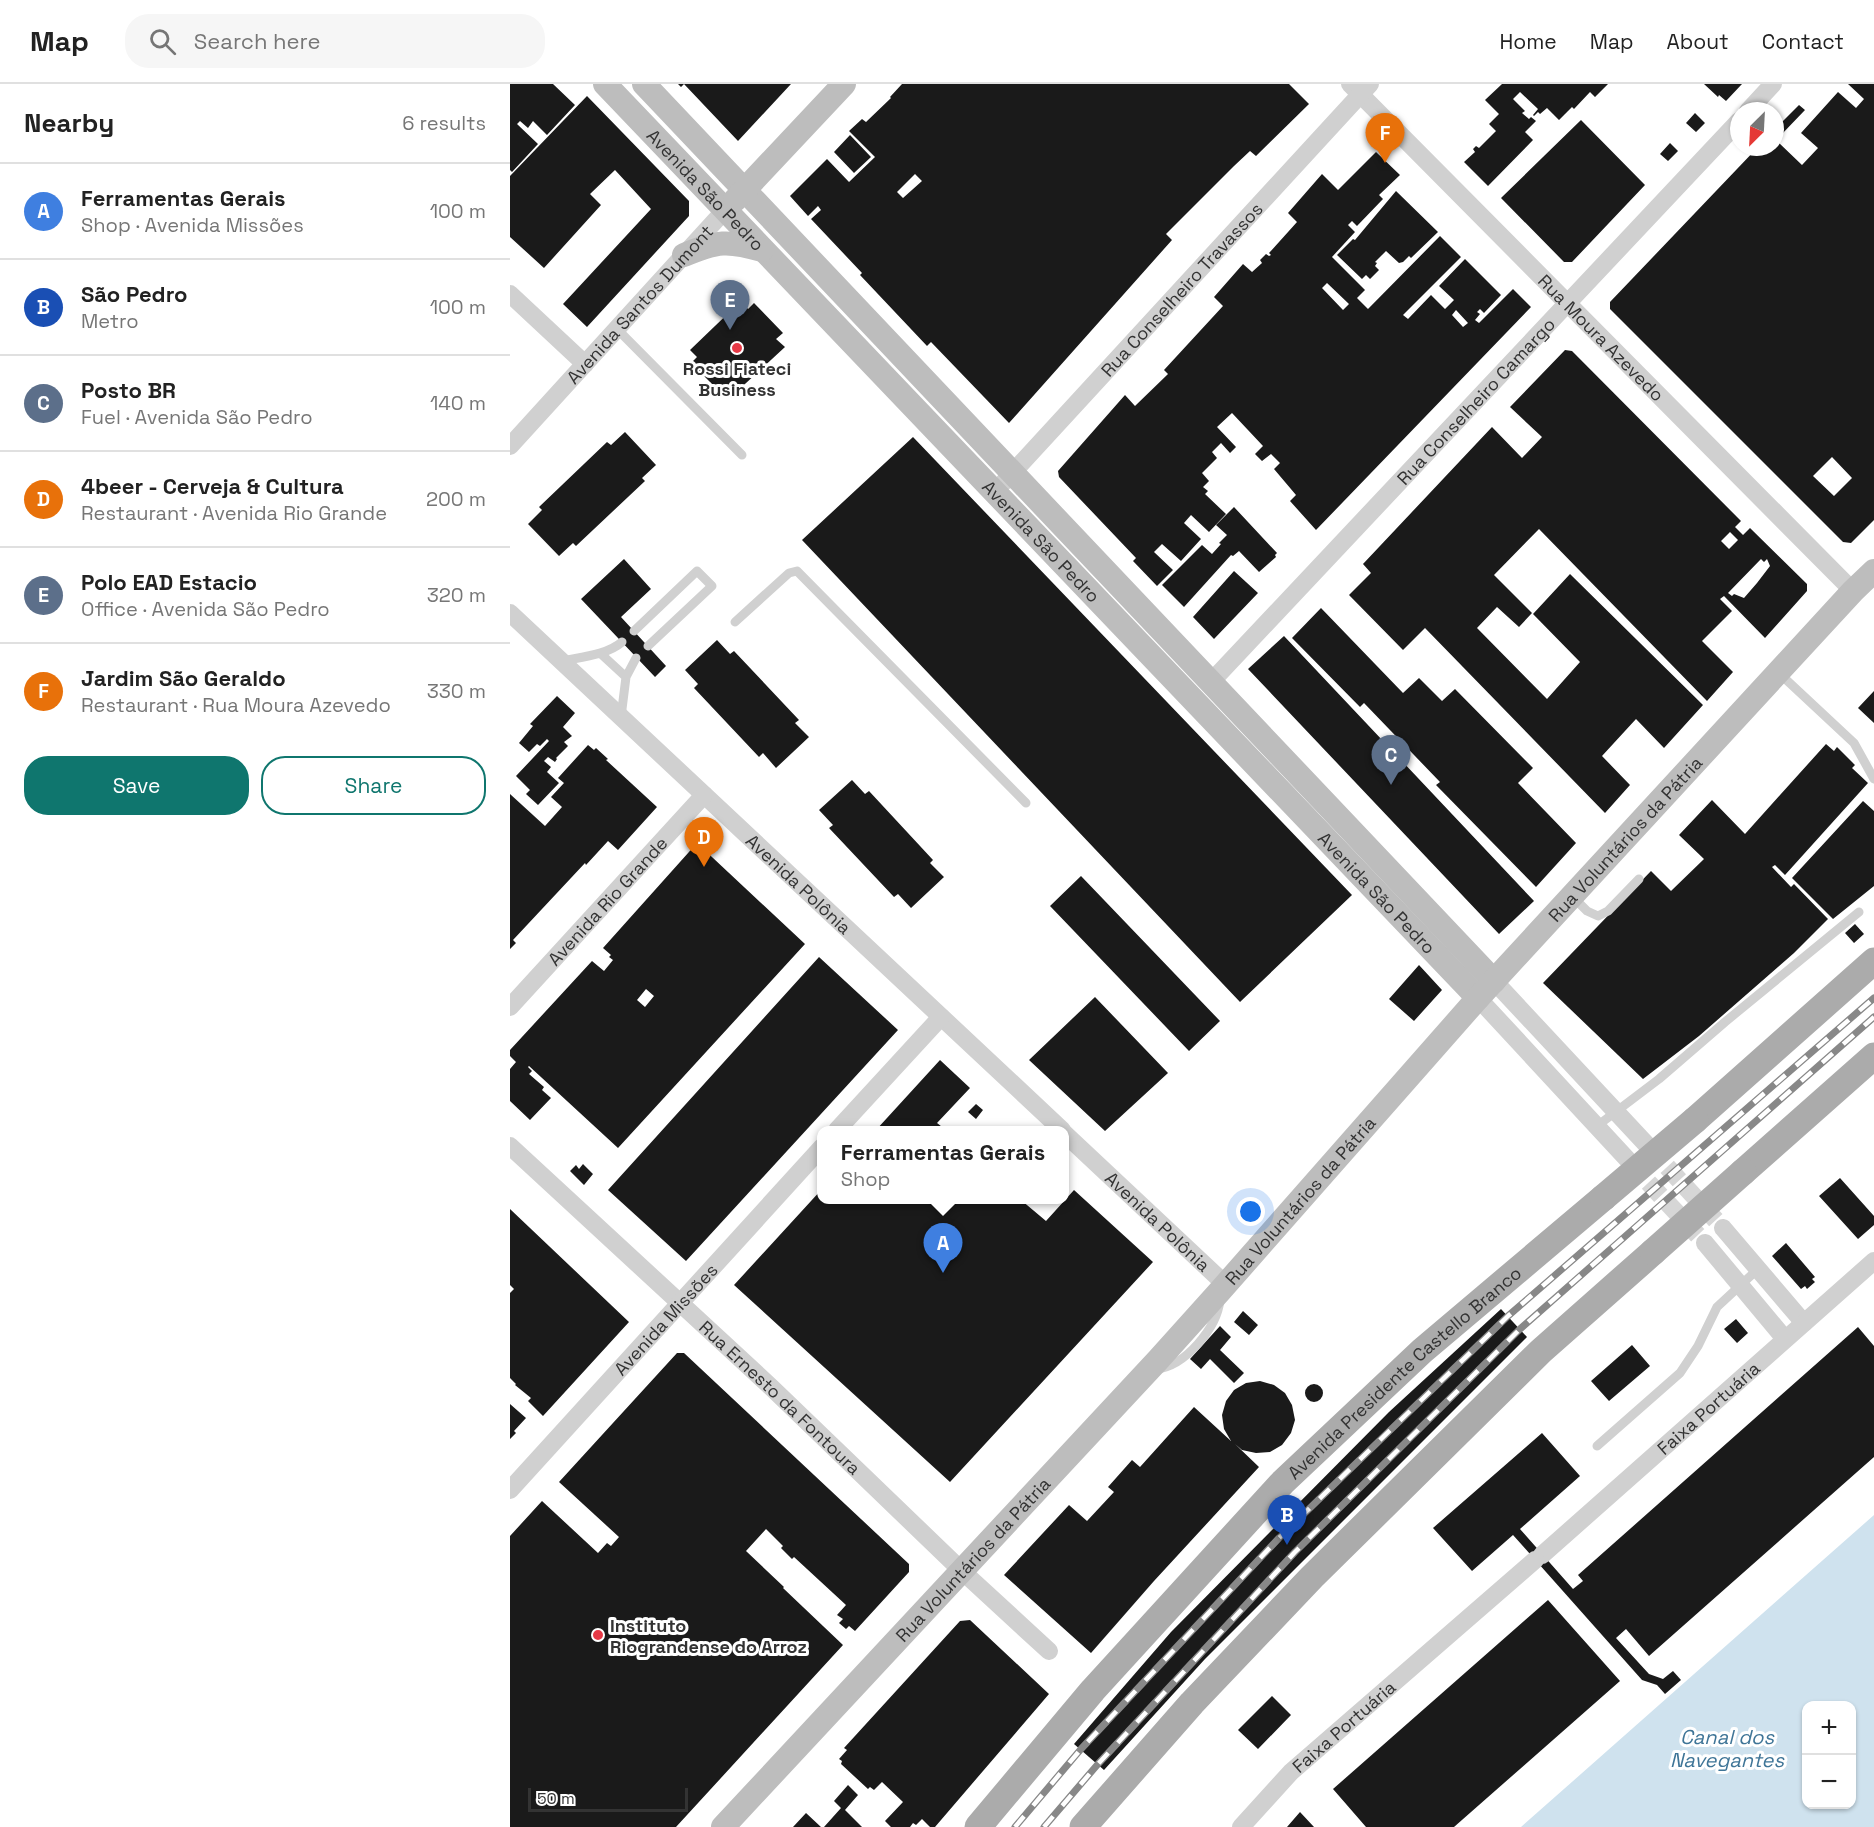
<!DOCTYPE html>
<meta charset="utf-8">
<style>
:root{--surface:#fff;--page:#f6f6f6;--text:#222;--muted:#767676;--line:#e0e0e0;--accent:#0f766e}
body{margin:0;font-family:"Space Grotesk",sans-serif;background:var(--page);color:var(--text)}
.controls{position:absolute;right:18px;bottom:18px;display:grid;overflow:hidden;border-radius:12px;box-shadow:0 2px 4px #0004}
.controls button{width:54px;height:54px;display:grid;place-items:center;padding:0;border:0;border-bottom:2px solid var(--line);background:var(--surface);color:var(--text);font:30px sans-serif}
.compass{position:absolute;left:1220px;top:18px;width:54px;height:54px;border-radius:50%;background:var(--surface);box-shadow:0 2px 4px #0004;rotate:204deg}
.scale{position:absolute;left:18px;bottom:15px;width:160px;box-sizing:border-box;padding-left:6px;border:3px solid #333;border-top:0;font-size:16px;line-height:21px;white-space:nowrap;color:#333;-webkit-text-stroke:4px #fff;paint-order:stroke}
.you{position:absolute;left:741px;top:1128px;width:21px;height:21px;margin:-15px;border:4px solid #fff;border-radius:50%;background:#1a73e8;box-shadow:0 0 0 9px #1a73e833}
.badge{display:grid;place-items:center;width:39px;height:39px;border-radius:50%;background:var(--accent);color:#fff;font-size:20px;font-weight:700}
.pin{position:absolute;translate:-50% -50px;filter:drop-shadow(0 2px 3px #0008)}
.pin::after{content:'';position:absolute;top:32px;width:21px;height:18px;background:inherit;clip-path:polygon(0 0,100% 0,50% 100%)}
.popup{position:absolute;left:307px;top:1042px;width:252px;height:78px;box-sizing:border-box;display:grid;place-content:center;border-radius:12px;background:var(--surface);filter:drop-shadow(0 2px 4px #0005);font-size:20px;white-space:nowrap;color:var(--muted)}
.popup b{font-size:22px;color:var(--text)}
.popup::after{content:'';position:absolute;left:50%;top:100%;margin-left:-12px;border:12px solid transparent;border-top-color:var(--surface)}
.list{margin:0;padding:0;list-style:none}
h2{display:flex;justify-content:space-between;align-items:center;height:78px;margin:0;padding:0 24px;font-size:26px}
h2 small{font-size:20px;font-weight:400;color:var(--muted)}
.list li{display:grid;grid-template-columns:39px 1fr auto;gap:18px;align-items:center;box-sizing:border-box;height:96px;padding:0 24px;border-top:2px solid var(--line)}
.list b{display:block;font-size:22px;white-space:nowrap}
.list p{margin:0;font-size:20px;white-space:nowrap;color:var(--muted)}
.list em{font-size:20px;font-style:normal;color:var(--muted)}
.actions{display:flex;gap:12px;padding:18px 24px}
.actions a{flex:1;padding:14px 0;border:2px solid var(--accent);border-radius:24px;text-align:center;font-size:21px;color:var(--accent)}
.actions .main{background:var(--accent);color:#fff}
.icon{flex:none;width:33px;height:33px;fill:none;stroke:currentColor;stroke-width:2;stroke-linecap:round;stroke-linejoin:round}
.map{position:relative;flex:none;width:1364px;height:1743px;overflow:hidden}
header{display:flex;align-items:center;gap:36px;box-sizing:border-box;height:84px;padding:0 30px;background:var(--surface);border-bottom:2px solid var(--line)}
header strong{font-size:28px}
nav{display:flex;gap:33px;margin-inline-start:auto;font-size:21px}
.search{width:420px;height:54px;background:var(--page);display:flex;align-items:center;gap:15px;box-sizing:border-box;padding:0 21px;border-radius:24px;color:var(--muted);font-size:22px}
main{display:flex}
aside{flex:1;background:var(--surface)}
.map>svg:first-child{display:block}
.water{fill:#cfe2ee;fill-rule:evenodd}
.building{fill:#1a1a1a;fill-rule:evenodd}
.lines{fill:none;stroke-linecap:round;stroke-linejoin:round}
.street-tunnel{stroke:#d6d6d6;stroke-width:18;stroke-dasharray:18 9;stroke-linecap:butt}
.lane{stroke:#d0d0d0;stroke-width:9}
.street{stroke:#d0d0d0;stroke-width:18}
.secondary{stroke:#bdbdbd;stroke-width:24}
.primary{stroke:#ababab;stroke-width:27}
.rail-casing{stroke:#888;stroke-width:7}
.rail{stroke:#fff;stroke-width:4.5;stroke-dasharray:14;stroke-linecap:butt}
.primary-bridge{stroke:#ababab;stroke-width:27}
.poi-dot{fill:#e63946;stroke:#fff;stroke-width:2}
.labels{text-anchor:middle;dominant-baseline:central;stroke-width:6;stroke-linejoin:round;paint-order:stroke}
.street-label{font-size:18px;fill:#333;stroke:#fff}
.poi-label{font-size:18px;font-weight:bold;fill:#333;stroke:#fff}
.water-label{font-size:20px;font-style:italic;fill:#3f7597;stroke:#fff}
</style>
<header>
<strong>Map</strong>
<div class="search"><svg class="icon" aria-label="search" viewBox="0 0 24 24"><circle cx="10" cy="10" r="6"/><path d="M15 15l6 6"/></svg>Search here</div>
<nav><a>Home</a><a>Map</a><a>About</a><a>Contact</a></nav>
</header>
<main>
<aside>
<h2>Nearby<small>6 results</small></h2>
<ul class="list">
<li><span class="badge" style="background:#3f7fe0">A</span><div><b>Ferramentas Gerais</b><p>Shop · Avenida Missões</p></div><em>100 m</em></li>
<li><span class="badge" style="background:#1a4fb4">B</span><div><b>São Pedro</b><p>Metro</p></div><em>100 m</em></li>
<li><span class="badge" style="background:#5c6f8a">C</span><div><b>Posto BR</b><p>Fuel · Avenida São Pedro</p></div><em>140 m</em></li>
<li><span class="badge" style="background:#e8710a">D</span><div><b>4beer - Cerveja &amp; Cultura</b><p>Restaurant · Avenida Rio Grande</p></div><em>200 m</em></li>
<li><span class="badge" style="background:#5c6f8a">E</span><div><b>Polo EAD Estacio</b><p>Office · Avenida São Pedro</p></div><em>320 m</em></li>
<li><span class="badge" style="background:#e8710a">F</span><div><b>Jardim São Geraldo</b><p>Restaurant · Rua Moura Azevedo</p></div><em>330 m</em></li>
</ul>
<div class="actions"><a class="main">Save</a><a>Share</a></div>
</aside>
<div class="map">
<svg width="1364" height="1743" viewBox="0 0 1364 1743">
<rect width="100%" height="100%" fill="#fff"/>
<path class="water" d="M1364 1431V1743H1011ZM1296 1622H1342V1720H1296Z"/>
<path class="building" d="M0 0H43L65 21 37 51 23 37 18 44 10 37 7 40 28 60 2 88 0 86Z
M168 0H281L228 57 174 0 171 3Z
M392 0H779L799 20 746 72 740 67 724 82 656 150 662 156 499 339 421 258 417 262 350 191 352 189 301 135 311 126 308 122 298 132 280 112 317 75 339 98 365 73 339 47 352 35 356 38 381 14 380 13ZM405 90 412 97 393 114 387 108Z
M992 0H1098L1085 13 1080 8 1064 25 1062 23 1049 36 1037 24 1030 30 1028 28 1024 32 1023 31 1028 25 1010 8 1003 15 1015 27 1012 29 1019 35 1021 33 1026 37 1015 48 1023 56 978 102 954 78 965 68 963 65 966 62 969 64 986 47 979 40 989 30 975 16Z
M1194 0H1232L1216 17 1209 11 1208 13Z
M1338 0H1364V436L1341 459 1333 458 1100 225V218L1248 63H1265V55L1292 81 1308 64 1291 49 1328 8 1346 24 1354 15ZM1322 373 1342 394 1324 412 1303 392Z
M77 12 179 117V132L77 243 53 220 141 125 105 86 80 110 91 121 34 184 0 153V92Z
M1289 21 1295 26 1271 51 1265 45Z
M1185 29 1195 39 1186 48 1176 39Z
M1071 36 1135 101 1062 178H1054L991 114Z
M340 51 361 73 344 89 324 68Z
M1160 59 1168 67 1158 77 1150 70Z
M866 68 890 91 869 111 873 115 847 142 842 137 838 141 845 148 822 173 855 206 847 214 858 225 930 152 951 173 893 231 898 235 921 211 935 225 944 216 929 202 955 175 991 211 974 229 970 225 967 228 970 230 965 236 969 239 1003 205 1021 223 806 446 780 417 786 411 764 385 770 379 761 370 752 377 745 370 753 362 722 329 707 343 726 363 720 369 711 359 702 368 707 374 692 389 699 397 693 403 698 407 695 410 716 430 699 448 681 431 674 439 691 455 671 477 652 460 644 468 663 486 647 502 623 477 626 474 549 393 548 387 615 311 625 322 658 290 654 286 713 222 704 213 733 180 742 188 752 179 750 176 756 170 759 172 761 171 759 169 787 138 778 129 812 90 828 106ZM817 199 839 220 833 226 812 204ZM946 226 958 239 953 243 942 231Z
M886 107 928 148 901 174 899 172 893 178 889 179 876 167 865 178 867 179 865 182 869 186 860 195 856 191 852 195 827 171 843 155 845 156Z
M231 217 238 225 244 219 273 249 266 255 275 263 223 311 216 303 210 308 181 279 187 273 180 266Z
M1055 266 1062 267 1231 437 1225 443 1233 451 1240 444 1297 500V507L1255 554 1214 512 1210 515 1222 527 1192 557 1223 588 1197 617 1029 445 984 491 1022 529 1009 543 987 523 967 544 1037 615 1070 578 1023 530 1060 490 1193 621 1154 664 1126 635 1092 672 1120 701 1095 729 915 544 893 566 839 511 861 489 853 480 982 343 1012 374 1032 353 1000 323ZM1220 448 1228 456 1219 465 1211 457ZM1251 475 1254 478 1257 475 1260 482 1247 499 1234 514 1224 510 1222 512 1218 509Z
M115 348 146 381 132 394 135 397 66 462 63 459 49 472 18 440 32 426 29 423 97 358 101 361Z
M403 353 842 811 730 918 292 456Z
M724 423 767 469 765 471 766 473 749 488 729 467 723 472 721 471 674 523 652 501 692 461 702 470 711 460 709 459 717 451 706 441Z
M114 475 141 505 111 533 156 582 145 593 71 515Z
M724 487 748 509 704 555 683 533Z
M811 524 893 609 909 594 932 617 945 605 1023 684 1008 699 1066 759 1026 803 926 701 930 698 854 619 850 623 782 554Z
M774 552 1024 817 989 850 738 585Z
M207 556 220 570 224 567 289 636 285 639 299 653 266 684 253 669 249 673 184 604 188 600 175 586Z
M1364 607V639L1348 624Z
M47 612 65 629 53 643 62 652 54 658 58 662 46 674 47 675 45 678 38 673 34 677 41 683 37 688 49 699 28 721 16 710 20 706 6 692 39 657 37 655 30 662 27 660 19 668 9 659 23 642 20 640Z
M1316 660 1324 667 1327 663 1345 681 1342 684 1358 699 1275 791 1265 781 1262 783 1281 803 1284 800 1318 835 1284 869 1189 952 1133 995 1033 899 1141 787 1161 807 1194 775 1169 751 1202 716 1235 750Z
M78 661 84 666 86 664 98 675 96 676 147 723 108 766 98 757 76 781 75 779 3 856 6 859 0 865V710L35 742 52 723 41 713 54 699 48 694Z
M342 696 355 710 359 707 423 776 420 779 434 793 401 824 388 810 384 813 319 744 323 741 309 726Z
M1353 717 1364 727V802L1323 835 1282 794Z
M187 759 295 860 108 1064 19 982 18 983 22 987 19 990 34 1003 32 1006 41 1014 20 1036 0 1017V985L6 978 0 972V966L82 877 94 887 103 876 99 873 101 871 93 864ZM136 905 144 912 135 923 127 916Z
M571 792 710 937 679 967 540 822Z
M1345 840 1354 850 1344 859 1335 849Z
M309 873 388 946 176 1177 98 1106Z
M909 881 932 906 904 937 879 915Z
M585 913 658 989 595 1047 519 976Z
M430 976 460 1004 427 1039 436 1046H366Z
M466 1020 473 1026 466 1035 458 1028Z
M73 1080 83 1090 74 1101 60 1087 66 1081 69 1085Z
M1330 1094 1364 1132V1141L1348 1155 1309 1112Z
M312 1105V1116H511L536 1137 564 1106 643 1178 440 1398 224 1201Z
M0 1125 119 1238 33 1332 18 1317 21 1314 5 1301 6 1300 0 1294V1209L4 1205 0 1201Z
M1276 1159 1305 1193 1302 1195 1305 1198 1297 1205 1295 1202 1291 1205 1262 1172Z
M991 1225 1017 1253 695 1575 594 1686 564 1660 661 1548 879 1328Z
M733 1227 748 1241 739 1251 724 1238Z
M1226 1235 1238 1249 1227 1259 1214 1245Z
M710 1242 721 1253 710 1266 734 1289 724 1299 700 1275 691 1285 680 1275Z
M1348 1243 1364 1262V1373L1139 1572 1116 1545 1106 1554 1139 1590 1153 1595 1163 1587 1171 1596 1155 1610 1147 1601 1132 1596 1003 1451 962 1487 923 1444 1032 1349 1070 1392 1010 1445 1063 1505 1073 1497 1068 1491Z
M1122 1261 1140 1282 1099 1317 1081 1297Z
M167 1269H174L304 1391 399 1480V1488L345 1547 339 1542 336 1545 329 1539 333 1535 327 1531 336 1521 284 1473 282 1475 271 1464 273 1462 256 1445 236 1467 274 1503 273 1504 333 1561 166 1743H0V1452L32 1417 88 1469 97 1459 101 1462 109 1453 49 1398Z
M750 1297 764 1301 775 1309 782 1321 785 1336 781 1349 772 1361 760 1368 746 1369 732 1366 725 1360 749 1383 644 1497 581 1569 494 1491 559 1421 577 1437 604 1408 598 1403 622 1376 630 1383 684 1323 721 1357 714 1345 712 1331 716 1317 724 1306 736 1299Z
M795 1309a9 9 0 1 1 18 0a9 9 0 1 1-18 0Z
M0 1320 16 1334 4 1347 6 1349 0 1355Z
M1038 1516 1110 1597 944 1743H856L823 1705Z
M460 1536 539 1610 425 1743H420L412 1735 406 1741 403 1739 400 1743H381L375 1737 393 1718 372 1698 364 1706 360 1703 358 1705 331 1680 332 1677 329 1675 337 1666 334 1664 450 1537Z
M762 1612 781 1631 748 1665 728 1646Z
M338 1701 348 1711 335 1726 352 1743H314L331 1724 324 1717Z
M790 1728 804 1743H777Z
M296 1729 311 1743H283Z"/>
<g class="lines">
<path class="street-tunnel" d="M1139 1063 1213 1144
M1120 1079 1195 1159"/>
<path class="lane" d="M107 245 232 371
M225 538 279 489 287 487 516 719
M124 547 187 487 202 502 138 562
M90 569 116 593
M52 577C71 573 97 571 112 558
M1269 589 1344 659 1364 695
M111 633 116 593 126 574
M1064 814 1077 827 1088 832 1098 827 1129 795
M1087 1042 1149 995 1215 938 1349 828
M647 1285C675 1282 707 1244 710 1216
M1087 1362 1170 1289 1188 1262 1207 1223 1248 1185"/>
<g class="street">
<path id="s1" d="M840 0 1343 507"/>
<path d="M1238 27 1263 0"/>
<path d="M0 210 75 280"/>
<path id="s2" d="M0 362 215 126"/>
<path id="s3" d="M494 398 860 0"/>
<path id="s4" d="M0 529 552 1046"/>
<path id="s5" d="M701 598 1229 37"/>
<path d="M984 897 1136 1060"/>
<path d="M968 914 1117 1075"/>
<path id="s6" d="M0 923 194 711"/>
<path d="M327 1046 431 933"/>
<path id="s7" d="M554 1049 716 1201"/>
<path id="s8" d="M0 1062 262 1304 452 1487 539 1567"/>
<path d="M1213 1144 1294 1239"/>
<path d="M1195 1159 1275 1255"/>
<path id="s9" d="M0 1406 312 1063"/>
<path id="s10" d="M1032 1471 1364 1177"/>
<path id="s11" d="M731 1743 781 1688 1025 1476"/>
</g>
<g class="secondary">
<path id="s12" d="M95 0 968 914"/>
<path d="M134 0 984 897"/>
<path d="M225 116 334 0"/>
<path d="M174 171C207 157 218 156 252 166"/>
<path id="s13" d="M213 1743 648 1276 710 1207 968 914 1343 507 1364 487"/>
</g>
<g class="primary">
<path d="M1185 1036 1364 877"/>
<path d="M1233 1088 1364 972"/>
<path id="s14" d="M468 1743 583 1606 773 1398 912 1267 1093 1114"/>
<path d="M573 1743 682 1619 802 1493 1031 1267 1143 1168"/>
</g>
<defs>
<path id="rail" d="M505 1743 571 1665 769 1454 998 1232 1364 914
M534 1743 588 1680 785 1468 1010 1245 1364 933"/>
</defs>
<use href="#rail" class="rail-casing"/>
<use href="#rail" class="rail"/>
<path class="primary-bridge" d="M1093 1114 1185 1036
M1143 1168 1233 1088"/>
</g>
<g class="poi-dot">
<circle cx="227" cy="264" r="6"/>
<circle cx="88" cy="1551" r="6"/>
</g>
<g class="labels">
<g class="street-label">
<text stroke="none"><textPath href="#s12" startOffset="146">Avenida São Pedro</textPath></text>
<text stroke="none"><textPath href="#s3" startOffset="262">Rua Conselheiro Travassos</textPath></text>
<text stroke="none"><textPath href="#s2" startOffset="192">Avenida Santos Dumont</textPath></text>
<text stroke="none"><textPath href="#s1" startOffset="357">Rua Moura Azevedo</textPath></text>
<text stroke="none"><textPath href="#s5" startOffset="386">Rua Conselheiro Camargo</textPath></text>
<text stroke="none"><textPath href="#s12" startOffset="632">Avenida São Pedro</textPath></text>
<text stroke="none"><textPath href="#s13" startOffset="1338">Rua Voluntários da Pátria</textPath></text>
<text stroke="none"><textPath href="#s4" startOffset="396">Avenida Polônia</textPath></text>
<text stroke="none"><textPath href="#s12" startOffset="1118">Avenida São Pedro</textPath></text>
<text stroke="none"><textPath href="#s6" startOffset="144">Avenida Rio Grande</textPath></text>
<text stroke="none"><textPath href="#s13" startOffset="852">Rua Voluntários da Pátria</textPath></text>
<text stroke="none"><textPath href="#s7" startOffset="129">Avenida Polônia</textPath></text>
<text stroke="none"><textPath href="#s9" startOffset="231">Avenida Missões</textPath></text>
<text stroke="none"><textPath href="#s14" startOffset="624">Avenida Presidente Castello Branco</textPath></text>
<text stroke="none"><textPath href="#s8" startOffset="369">Rua Ernesto da Fontoura</textPath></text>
<text stroke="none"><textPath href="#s10" startOffset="222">Faixa Portuária</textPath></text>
<text stroke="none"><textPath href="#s13" startOffset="366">Rua Voluntários da Pátria</textPath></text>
<text stroke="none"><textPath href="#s11" startOffset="144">Faixa Portuária</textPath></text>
</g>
<g class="poi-label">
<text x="227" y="284">Rossi Fiateci<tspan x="227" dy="21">Business</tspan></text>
<text x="100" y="1541" text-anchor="start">Instituto<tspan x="100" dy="21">Riograndense do Arroz</tspan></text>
</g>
<g class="water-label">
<text x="1217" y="1653">Canal dos<tspan x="1217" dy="23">Navegantes</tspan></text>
</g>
</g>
</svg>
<div class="controls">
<button>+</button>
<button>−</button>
</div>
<svg class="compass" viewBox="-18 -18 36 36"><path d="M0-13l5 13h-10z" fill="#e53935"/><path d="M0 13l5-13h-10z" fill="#767676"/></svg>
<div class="scale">50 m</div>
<div class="you"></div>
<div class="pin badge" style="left:433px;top:1189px;background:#3f7fe0">A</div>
<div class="popup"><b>Ferramentas Gerais</b>Shop</div>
<div class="pin badge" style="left:777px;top:1461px;background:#1a4fb4">B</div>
<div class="pin badge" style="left:881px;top:701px;background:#5c6f8a">C</div>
<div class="pin badge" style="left:194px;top:783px;background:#e8710a">D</div>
<div class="pin badge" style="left:220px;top:246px;background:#5c6f8a">E</div>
<div class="pin badge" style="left:875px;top:79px;background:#e8710a">F</div>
</div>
</main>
